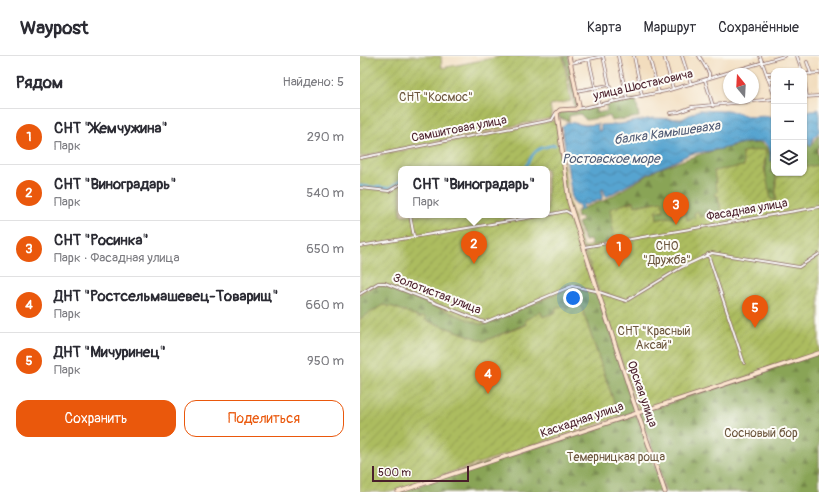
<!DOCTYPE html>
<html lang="ru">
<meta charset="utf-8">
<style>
:root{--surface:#fff;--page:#f7f7f7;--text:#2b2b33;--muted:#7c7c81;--line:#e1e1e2;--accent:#ea580c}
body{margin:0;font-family:Pangolin,sans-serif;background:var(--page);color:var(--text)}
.controls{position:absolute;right:12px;top:12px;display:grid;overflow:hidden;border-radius:8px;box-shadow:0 1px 3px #0004}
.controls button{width:36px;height:36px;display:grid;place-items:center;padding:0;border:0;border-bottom:1px solid var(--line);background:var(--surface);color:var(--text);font:20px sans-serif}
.compass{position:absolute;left:363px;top:12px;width:36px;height:36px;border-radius:50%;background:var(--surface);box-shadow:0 1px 3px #0004;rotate:342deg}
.scale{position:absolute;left:12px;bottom:10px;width:97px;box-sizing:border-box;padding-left:4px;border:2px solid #4a1f2b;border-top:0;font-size:11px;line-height:14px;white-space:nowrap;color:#4a1f2b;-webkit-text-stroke:3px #fdfcf7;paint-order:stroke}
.you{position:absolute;left:213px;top:242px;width:14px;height:14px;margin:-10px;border:3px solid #fff;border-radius:50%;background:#1a73e8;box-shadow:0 0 0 6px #1a73e833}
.badge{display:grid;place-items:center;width:26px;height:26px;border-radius:50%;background:var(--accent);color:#fff;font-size:13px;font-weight:700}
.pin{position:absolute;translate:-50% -33px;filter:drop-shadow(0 1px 2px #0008)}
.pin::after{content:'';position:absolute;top:21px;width:14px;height:12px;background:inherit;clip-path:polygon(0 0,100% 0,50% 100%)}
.popup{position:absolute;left:38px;top:110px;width:152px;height:52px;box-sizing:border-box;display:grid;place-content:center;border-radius:8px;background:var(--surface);filter:drop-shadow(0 1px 3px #0005);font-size:13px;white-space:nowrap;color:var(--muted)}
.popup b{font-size:15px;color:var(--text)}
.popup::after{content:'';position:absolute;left:50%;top:100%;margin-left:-8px;border:8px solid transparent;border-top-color:var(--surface)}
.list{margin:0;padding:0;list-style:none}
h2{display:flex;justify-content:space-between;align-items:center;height:52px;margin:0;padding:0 16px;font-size:17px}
h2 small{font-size:13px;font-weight:400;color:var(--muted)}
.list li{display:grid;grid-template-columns:26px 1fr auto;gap:12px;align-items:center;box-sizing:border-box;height:56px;padding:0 16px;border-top:1px solid var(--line)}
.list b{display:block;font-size:15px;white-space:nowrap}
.list p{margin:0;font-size:13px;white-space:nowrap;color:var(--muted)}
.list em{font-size:13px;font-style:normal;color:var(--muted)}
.actions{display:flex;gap:8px;padding:12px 16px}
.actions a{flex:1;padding:9px 0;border:1px solid var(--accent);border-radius:12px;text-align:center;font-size:14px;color:var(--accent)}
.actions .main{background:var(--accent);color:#fff}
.icon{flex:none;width:22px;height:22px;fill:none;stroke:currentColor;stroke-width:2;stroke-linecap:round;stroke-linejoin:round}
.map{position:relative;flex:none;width:459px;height:436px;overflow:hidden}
header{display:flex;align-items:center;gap:24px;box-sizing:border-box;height:56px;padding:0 20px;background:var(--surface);border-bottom:1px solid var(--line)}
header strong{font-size:19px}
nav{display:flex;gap:22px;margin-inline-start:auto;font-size:14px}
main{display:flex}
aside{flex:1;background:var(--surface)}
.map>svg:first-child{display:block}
.forest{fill:url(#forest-firs);stroke:#6a6240}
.garden{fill:url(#garden-furrows);stroke:#7b6e45;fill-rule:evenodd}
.water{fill:url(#water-waves);stroke:#50627e}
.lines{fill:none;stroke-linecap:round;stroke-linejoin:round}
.river{stroke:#57a4d0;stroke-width:2.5}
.street-casing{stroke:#85625e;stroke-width:3.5}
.secondary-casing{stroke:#85625e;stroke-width:5}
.street{stroke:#fff;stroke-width:2}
.secondary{stroke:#fce5cf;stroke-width:3.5}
.labels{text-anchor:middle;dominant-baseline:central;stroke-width:4;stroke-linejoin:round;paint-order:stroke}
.street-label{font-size:12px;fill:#4a1f2b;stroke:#fdfcf7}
.park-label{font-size:12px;fill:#6c563d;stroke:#fdfcf7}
.water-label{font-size:13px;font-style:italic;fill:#505b75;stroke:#fdfcf7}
</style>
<header>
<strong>Waypost</strong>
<nav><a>Карта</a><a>Маршрут</a><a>Сохранённые</a></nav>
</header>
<main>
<aside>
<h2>Рядом<small>Найдено: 5</small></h2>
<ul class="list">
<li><span class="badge">1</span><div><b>СНТ &quot;Жемчужина&quot;</b><p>Парк</p></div><em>290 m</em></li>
<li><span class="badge">2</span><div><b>СНТ &quot;Виноградарь&quot;</b><p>Парк</p></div><em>540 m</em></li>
<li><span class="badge">3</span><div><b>СНТ &quot;Росинка&quot;</b><p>Парк · Фасадная улица</p></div><em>650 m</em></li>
<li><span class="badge">4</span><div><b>ДНТ &quot;Ростсельмашевец-Товарищ&quot;</b><p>Парк</p></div><em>660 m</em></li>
<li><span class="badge">5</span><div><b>ДНТ &quot;Мичуринец&quot;</b><p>Парк</p></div><em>950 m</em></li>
</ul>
<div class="actions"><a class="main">Сохранить</a><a>Поделиться</a></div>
</aside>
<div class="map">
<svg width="459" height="436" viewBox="0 0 459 436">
<defs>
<pattern id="forest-firs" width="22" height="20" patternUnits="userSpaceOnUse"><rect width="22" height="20" fill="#89a456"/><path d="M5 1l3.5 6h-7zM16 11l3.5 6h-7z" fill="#728547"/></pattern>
<pattern id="garden-furrows" width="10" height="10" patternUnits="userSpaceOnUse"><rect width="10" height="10" fill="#acbc5f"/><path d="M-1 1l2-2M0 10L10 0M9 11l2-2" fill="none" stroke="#8e984f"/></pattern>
<pattern id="water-waves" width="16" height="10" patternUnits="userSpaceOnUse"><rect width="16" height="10" fill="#57a4d0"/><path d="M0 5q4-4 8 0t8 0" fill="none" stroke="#4a85a9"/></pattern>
</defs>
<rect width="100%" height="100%" fill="#fdfcf7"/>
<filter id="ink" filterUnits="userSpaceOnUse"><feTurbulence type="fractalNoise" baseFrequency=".025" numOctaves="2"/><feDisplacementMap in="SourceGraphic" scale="8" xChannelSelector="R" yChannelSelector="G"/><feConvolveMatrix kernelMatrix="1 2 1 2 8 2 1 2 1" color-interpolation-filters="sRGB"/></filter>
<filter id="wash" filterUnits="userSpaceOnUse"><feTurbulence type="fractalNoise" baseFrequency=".012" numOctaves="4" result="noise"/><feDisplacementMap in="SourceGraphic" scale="16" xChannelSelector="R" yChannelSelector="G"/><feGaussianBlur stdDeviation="0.9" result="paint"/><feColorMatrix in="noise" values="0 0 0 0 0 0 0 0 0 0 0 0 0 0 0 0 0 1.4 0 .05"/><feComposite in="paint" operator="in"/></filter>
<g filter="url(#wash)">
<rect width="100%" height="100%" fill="#f2ddbe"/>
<path class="forest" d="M204 0H208L218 49 215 52Z
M276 43 279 61 251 65 250 60 226 64 220 58 209 60V65L199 62V58L200 56 216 55 235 51 237 57 247 55 246 48Z
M459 78V91L457 92 459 109 446 112 444 85H446L448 89 451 90Z
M400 87C410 91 410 95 410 105H412L414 103V117H416V144L411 145C406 124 404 115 406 93L357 132 358 136 355 137 356 140H358L361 155 340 161 338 156 335 162 327 164 326 158 318 163 308 161 297 164 296 155 302 145 275 150 274 146 255 186 232 190 230 184 225 185 218 167 222 165 221 161 217 162 216 156 223 152 245 144 298 113 341 98 380 88Z
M19 229H23L120 268H126L132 266 211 231H218L238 237 275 353C272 359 265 359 259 361L221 250 214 249 206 252 205 249 195 254 196 256 183 261 181 256 166 268 124 285 65 264 62 260 61 262 33 251 23 249 0 263V239L14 231Z
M459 298V436H306L290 385 279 360 280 357Z
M275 359 277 360 304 436H38Z"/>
<path class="garden" d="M0 0H81L82 12 143 0H203L211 45 190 49 192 62 0 101Z
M197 64 208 144 238 237 218 231H211L126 268H119L23 229 14 231 0 239V103ZM41 113H187V159H41Z
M406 93 404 111 411 144H416V117H444V97L446 111 459 109V297L313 345 311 342 305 344V347L279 355 238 237 248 239 249 238 239 235 224 191 255 186 250 153 274 145 275 150 302 145 304 154 296 155 297 164 308 161 317 163 318 159 326 157 327 164 335 162 334 157 338 155 340 161 361 155 358 140H356L355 137 358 136 355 128 356 127 354 115 384 110 382 96Z
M23 249 33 251 61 262 62 260 66 262 65 264 124 285 166 269 165 264 181 256 183 261 196 256 195 253 205 249 206 252 214 249 221 250 259 361 31 436H0V263Z"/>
<path class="water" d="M459 53V76L453 83 451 90 448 88V83L444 82V59L447 55H454Z
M339 54 363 55 368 54 391 61 405 60 414 62 413 104 411 105 410 94 408 90 403 86 385 87 372 89 369 91 361 93 330 98 314 106 297 113 246 141 243 133H242V143L226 149 223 148V153L218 155 220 152 219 150 214 147 212 143 202 71 206 67 209 66 225 69 238 68V74L240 75 241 69 260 68 293 62 322 63Z"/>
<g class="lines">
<path class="river" d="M164 113C175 96 173 92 195 89
M0 130 29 132 32 131 41 124"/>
</g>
</g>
<g filter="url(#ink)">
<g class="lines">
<defs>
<path id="street" d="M243 0 253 46
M258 0 267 43
M274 0 282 40
M289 0 299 37
M304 0 313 33
M322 0 331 28
M339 0 349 17V22
M400 0 414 39
M437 0 442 15
M229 3 239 49
M447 6 451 18
M211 7 243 0
M406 17H414
M444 18 459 17
M408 23H414
M444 23 447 41
M345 24 353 50
M216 35 249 29
M444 41 459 40
M217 53 306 35 424 0
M310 57 319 56 332 51 414 43
M0 102 192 64 196 57
M0 132 29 135 41 128
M50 159 54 181
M187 159 206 155 213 159
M0 190 185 159
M224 191 459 151
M348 198 384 307
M0 238 18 227H25L121 265 125 266 212 230 236 235 266 245 322 211 352 197 439 211 459 198"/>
<path id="secondary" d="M209 0 219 50 216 53 200 54 197 57 209 146 273 344 305 436
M38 436 459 297"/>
</defs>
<use href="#street" class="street-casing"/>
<use href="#secondary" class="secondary-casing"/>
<use href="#street" class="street"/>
<use href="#secondary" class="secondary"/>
</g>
</g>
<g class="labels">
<g class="street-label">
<text transform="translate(283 29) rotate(-13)">улица Шостаковича</text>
<text transform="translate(99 73) rotate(-11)">Самшитовая улица</text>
<text transform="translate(387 154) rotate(-10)">Фасадная улица</text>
<text transform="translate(77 238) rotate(21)">Золотистая улица</text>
<text transform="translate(282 338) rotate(71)">Орская улица</text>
<text transform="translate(222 364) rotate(-19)">Каскадная улица</text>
</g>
<g class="park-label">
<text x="76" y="41">СНТ "Космос"</text>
<text x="307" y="190">СНО<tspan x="307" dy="14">"Дружба"</tspan></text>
<text x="294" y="275">СНТ "Красный<tspan x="294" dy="14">Аксай"</tspan></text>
<text x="401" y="377">Сосновый бор</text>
<text x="256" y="401">Темерницкая роща</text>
</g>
<g class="water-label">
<text transform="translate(307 77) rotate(-8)">балка Камышеваха</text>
<text x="251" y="103">Ростовское море</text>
</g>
</g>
</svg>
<div class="controls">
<button>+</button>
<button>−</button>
<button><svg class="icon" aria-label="layers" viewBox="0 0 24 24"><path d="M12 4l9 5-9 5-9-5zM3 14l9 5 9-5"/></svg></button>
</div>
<svg class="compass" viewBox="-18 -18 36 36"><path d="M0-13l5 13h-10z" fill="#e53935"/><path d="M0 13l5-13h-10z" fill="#7c7c81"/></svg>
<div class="scale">500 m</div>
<div class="you"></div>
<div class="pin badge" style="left:259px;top:211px">1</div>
<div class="pin badge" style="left:114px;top:208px">2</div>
<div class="popup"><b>СНТ &quot;Виноградарь&quot;</b>Парк</div>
<div class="pin badge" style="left:316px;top:169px">3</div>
<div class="pin badge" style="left:128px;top:338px">4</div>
<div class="pin badge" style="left:395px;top:272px">5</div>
</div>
</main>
